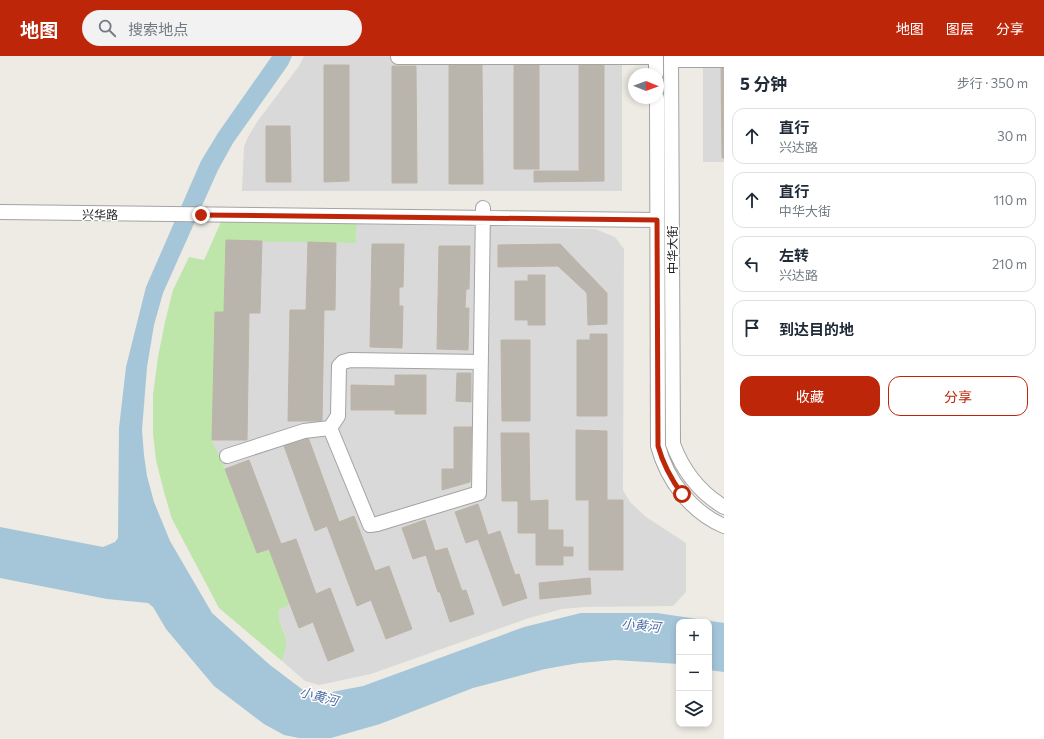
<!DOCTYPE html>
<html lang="zh">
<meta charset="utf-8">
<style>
:root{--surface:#fff;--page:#f2f2f3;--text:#1f2937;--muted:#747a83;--line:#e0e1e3;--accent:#be260a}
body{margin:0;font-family:Commissioner,"Noto Sans SC",sans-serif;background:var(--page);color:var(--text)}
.controls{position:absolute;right:12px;bottom:12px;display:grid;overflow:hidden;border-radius:8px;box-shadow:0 2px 6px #0003}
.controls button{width:36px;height:36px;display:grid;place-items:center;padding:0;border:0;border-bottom:1px solid var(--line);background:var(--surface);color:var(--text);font:20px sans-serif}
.compass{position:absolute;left:628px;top:12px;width:36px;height:36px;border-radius:50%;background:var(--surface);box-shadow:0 2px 6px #0003;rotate:91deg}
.stop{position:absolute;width:12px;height:12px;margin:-9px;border:3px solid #be260a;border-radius:50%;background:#fff}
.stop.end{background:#be260a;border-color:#fff;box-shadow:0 1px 4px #0008}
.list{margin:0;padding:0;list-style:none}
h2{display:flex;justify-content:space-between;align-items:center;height:52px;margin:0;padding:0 16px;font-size:17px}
h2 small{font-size:13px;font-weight:400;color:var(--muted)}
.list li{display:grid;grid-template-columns:26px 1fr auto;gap:12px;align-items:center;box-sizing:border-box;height:56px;margin:0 8px 8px;padding:0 8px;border:1px solid var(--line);border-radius:12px}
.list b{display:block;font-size:15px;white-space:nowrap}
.list p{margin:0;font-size:13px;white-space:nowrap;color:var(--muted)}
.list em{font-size:13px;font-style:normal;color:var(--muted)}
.actions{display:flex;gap:8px;padding:12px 16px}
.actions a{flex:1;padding:9px 0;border:1px solid var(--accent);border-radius:12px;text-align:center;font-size:14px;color:var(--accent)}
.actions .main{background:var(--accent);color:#fff}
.icon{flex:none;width:22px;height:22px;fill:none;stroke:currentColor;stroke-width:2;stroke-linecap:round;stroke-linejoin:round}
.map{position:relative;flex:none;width:724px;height:683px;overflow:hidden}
header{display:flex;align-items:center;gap:24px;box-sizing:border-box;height:56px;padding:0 20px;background:var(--accent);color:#fff}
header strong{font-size:19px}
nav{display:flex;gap:22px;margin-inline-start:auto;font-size:14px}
.search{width:280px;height:36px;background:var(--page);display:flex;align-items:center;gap:10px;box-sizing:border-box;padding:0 14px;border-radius:22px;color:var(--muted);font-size:15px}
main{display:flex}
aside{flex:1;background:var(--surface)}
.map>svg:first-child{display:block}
.residential{fill:#dad9d9}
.grass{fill:#bee5aa}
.water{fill:#a5c5d9}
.building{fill:#b9b4ac;stroke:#beb4a6}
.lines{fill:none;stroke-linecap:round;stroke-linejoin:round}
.minor-casing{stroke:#a3a3a3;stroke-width:16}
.minor{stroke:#fff;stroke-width:14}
.route{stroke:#be260a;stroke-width:5}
.labels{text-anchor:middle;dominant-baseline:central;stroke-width:3;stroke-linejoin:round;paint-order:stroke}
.street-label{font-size:12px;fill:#1c1c1c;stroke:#fff}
.water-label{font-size:13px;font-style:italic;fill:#4e6da6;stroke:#fff}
</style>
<header>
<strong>地图</strong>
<div class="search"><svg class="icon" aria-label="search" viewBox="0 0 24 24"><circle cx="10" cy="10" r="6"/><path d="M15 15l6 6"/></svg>搜索地点</div>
<nav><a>地图</a><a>图层</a><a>分享</a></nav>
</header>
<main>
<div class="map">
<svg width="724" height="683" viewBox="0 0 724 683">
<rect width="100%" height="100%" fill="#edebe3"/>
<path class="residential" d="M304 0H622V135H242L244 91 248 81 257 66 299 10Z
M703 0H724V106H703Z
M357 168 595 173 615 181 624 193 623 434 630 446 646 461 686 487V536L673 550 585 551 562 553 529 562 371 618 319 629 305 625 282 605 286 588V582L278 560 279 554 289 547 269 493 257 497 225 413 212 384 224 256 226 184 356 187Z"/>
<path class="grass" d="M221 166 357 168 356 187 226 185 224 256 212 384 225 413 257 497 269 493 290 548 279 554C277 565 284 573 286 583 287 590 284 598 282 605L219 552 172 463 164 436 156 404 153 377V339L158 301 165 266 173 234 189 201 204 204Z"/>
<path class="water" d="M272 0H292L288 9 233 87 218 114 163 237 154 269 147 311 142 374 144 399 147 420 154 446 170 485 212 557 270 609 311 640 363 630 524 571 581 557H657L724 567V616L709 614V566H679V608L615 604 579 607 545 613 473 632 380 668 331 682H299L284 679 264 668 214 630 166 573 153 551 148 547 107 543 0 522V471L103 491 115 486 118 482 119 372 126 311 146 231 201 105 218 77Z"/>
<path class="building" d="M514 7H539V113H514Z
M324 9H349V125L324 126Z
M449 9H482L483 128H449Z
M579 9H604V115H579Z
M721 9H724V102H722Z
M392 10H416L417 127H392Z
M266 70H290L291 126H266Z
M534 115H604V125L534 126Z
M226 184 262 185 260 257H249L247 384H212L215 256H224Z
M308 186 336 187 335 254H324L322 365H288L290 254H306Z
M372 188H404L403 231H399V250H403L402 292 370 291Z
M560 188 607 237V268L588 269 587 237 558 210 498 211V189Z
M439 190H470L469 233H466L465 252H469L468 294 437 293Z
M528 219H545V269H528V264H515V225H528Z
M590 278H607V360H577V284H590Z
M501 284H530V365H502Z
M457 317H471V346L456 345Z
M395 319H426V358H395Z
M351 329 395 330V354H351Z
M454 371H472L470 426 442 434V413H454Z
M576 374 607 375V444H623V514H589V444H576Z
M501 377H529L530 445 548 444V474H563V491H573V500H563V509H536V477H518V445H502Z
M308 381 339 466 354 460 375 515 389 510 412 573 386 583 371 544 357 550 327 470 315 475 284 390Z
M249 404 281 488 296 483 316 538 330 532 354 595 328 605 313 566 299 572 269 493 257 497 225 413Z
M478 448 488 479 500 475 515 519 519 518 527 542 503 550 478 483 466 487 455 456Z
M425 464 435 495 447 492 462 535 466 534 474 558 450 566 440 536H438L426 499 413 503 402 472Z
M590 522 591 538 540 543 539 527Z"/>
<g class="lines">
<defs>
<path id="minor" d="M656 0V18
M671 0 673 388C683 415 699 436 724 451
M398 1H656
M671 4H724
M657 42 658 390C667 424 691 456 724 470
M0 156 657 164
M330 372 370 469 377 468 479 437 483 152
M330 372 338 360 339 310 343 306 350 304 481 306
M227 400 304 375 330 372"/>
</defs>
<use href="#minor" class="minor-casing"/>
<use href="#minor" class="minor"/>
</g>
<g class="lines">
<path class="route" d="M201 159 657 164 658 390C663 408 671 423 682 438"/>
</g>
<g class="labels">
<g class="street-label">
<text transform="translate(100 158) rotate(1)">兴华路</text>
<text transform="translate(672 194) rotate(-90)">中华大街</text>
</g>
<g class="water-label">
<text transform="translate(641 569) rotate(6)">小黄河</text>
<text transform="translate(319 640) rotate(15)">小黄河</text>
</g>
</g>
</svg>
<div class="controls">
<button>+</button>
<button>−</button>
<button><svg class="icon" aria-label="layers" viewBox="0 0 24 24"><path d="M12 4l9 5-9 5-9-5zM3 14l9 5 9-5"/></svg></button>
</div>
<svg class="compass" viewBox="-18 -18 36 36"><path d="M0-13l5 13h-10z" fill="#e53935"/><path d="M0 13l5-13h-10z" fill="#747a83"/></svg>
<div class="stop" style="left:682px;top:438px"></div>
<div class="stop end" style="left:201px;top:159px"></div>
</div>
<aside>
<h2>5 分钟<small>步行 · 350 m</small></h2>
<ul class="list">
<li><svg class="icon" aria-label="ahead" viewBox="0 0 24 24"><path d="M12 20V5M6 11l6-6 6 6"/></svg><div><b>直行</b><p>兴达路</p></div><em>30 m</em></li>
<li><svg class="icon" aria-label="ahead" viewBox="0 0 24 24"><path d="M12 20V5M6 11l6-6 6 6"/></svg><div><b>直行</b><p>中华大街</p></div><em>110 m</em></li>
<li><svg class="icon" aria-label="left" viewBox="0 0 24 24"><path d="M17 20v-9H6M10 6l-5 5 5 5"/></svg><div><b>左转</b><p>兴达路</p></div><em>210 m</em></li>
<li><svg class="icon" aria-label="arrive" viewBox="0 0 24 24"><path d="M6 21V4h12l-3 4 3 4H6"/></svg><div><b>到达目的地</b></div></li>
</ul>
<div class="actions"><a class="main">收藏</a><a>分享</a></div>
</aside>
</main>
